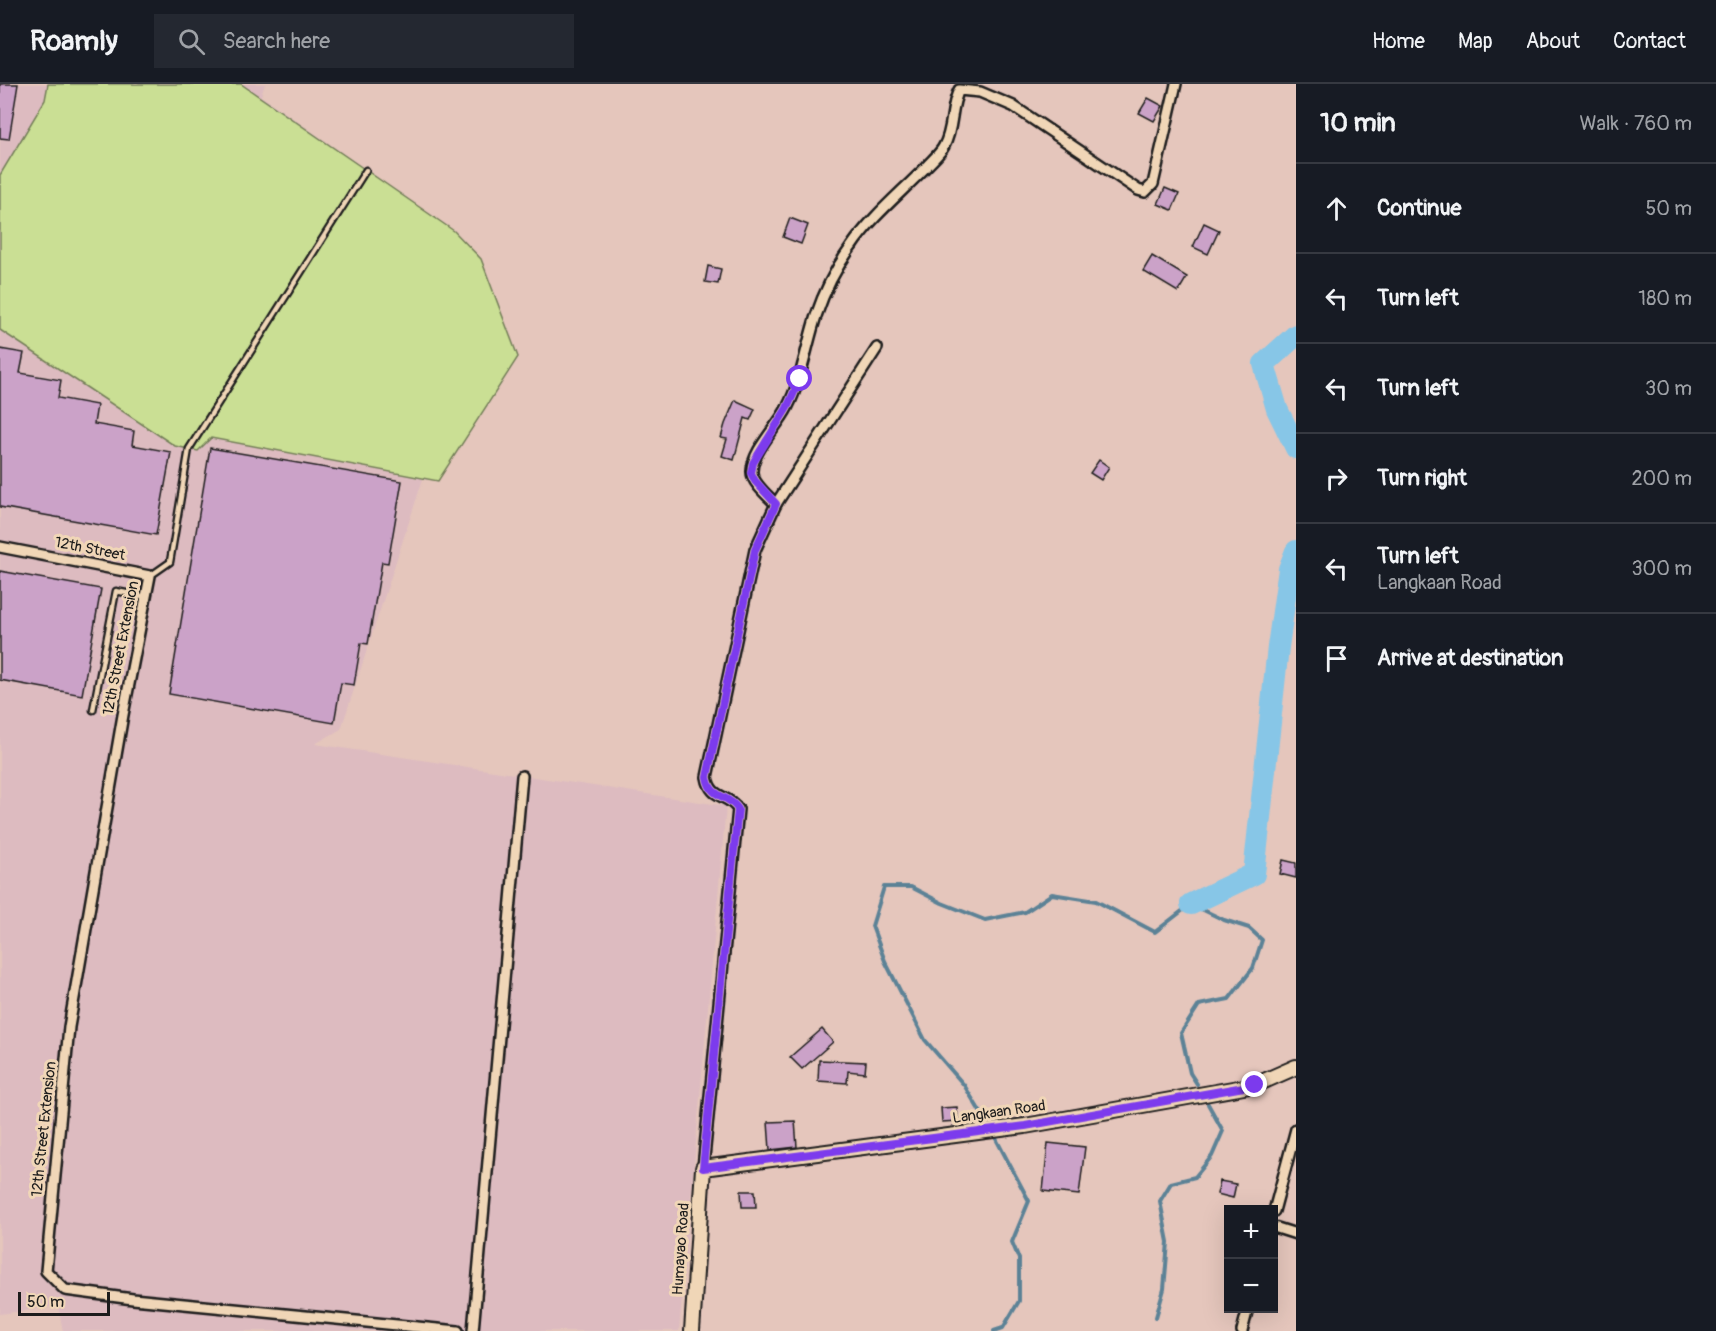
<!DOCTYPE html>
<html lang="en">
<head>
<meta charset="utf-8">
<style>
  body { margin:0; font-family:Pangolin,sans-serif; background:#242831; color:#f1f3f6 }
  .controls { position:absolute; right:18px; bottom:18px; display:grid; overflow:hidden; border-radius:0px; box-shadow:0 6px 24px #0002 }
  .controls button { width:54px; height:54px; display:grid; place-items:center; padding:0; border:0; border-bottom:2px solid #363941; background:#171b24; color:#f1f3f6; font:30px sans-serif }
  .scale { position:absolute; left:18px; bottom:15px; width:92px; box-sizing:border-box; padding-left:6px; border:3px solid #1c1c1c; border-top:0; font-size:16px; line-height:21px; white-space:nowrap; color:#1c1c1c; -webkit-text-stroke:4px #f0d6b7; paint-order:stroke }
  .stop { position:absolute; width:18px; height:18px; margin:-14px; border:4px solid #7c3aed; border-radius:50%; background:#fff }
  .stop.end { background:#7c3aed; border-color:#fff; box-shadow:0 2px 6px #0008 }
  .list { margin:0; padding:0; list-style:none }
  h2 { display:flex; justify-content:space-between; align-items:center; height:78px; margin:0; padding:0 24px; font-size:26px }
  h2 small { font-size:20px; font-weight:400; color:#9ea1a6 }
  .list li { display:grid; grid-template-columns:39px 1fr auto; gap:18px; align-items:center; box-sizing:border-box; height:90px; padding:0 24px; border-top:2px solid #363941 }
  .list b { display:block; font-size:22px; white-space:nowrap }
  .list p { margin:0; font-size:20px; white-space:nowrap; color:#9ea1a6 }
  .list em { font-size:20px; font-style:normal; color:#9ea1a6 }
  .icon { flex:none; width:33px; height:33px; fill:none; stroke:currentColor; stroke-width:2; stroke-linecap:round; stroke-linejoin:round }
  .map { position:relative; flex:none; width:1296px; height:1247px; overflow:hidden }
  header { display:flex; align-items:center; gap:36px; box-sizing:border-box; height:84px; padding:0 30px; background:#171b24; border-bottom:2px solid #363941 }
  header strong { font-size:28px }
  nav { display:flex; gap:33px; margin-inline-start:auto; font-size:21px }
  .search { width:420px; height:54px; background:#242831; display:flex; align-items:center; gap:15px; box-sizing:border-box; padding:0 21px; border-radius:0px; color:#9ea1a6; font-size:22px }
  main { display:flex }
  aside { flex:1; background:#171b24 }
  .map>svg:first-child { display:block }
  .built { fill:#ddbbc0 }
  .green { fill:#cadf94; stroke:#737e58; stroke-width:1.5 }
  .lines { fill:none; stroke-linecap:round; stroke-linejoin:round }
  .stream { stroke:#5c8296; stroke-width:4 }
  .river { stroke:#87c6e7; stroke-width:22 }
  .building { fill:#cba2c8; stroke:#1c1c1c; stroke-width:1.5 }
  .lane-casing { stroke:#1c1c1c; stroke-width:9 }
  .street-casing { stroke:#1c1c1c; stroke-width:14 }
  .secondary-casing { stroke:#1c1c1c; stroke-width:18 }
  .lane { stroke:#f0d6b7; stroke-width:4.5 }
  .street { stroke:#f0d6b7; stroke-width:9 }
  .secondary { stroke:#f0d6b7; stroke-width:14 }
  .route { stroke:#7c3aed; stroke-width:8 }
  .labels { text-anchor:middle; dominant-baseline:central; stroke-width:6; stroke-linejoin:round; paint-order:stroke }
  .street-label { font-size:15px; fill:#1c1c1c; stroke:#f0d6b7 }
</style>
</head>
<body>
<header>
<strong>Roamly</strong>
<div class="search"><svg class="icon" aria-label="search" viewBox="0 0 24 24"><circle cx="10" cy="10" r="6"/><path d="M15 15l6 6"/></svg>Search here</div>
<nav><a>Home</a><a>Map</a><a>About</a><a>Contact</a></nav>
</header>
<main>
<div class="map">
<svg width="1296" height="1247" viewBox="0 0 1296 1247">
  <rect width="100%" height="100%" fill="#e5c6bc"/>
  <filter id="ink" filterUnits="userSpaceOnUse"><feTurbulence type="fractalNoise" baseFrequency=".0167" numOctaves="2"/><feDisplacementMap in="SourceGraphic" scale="12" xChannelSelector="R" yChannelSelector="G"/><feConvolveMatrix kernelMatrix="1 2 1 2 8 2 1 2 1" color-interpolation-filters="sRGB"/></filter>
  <g filter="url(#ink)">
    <path class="built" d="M 0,0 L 265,0 L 261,12 L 453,147 L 481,175 L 518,273 L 438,397 L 423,395 L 341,645 L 315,660 L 726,722 L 679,1247 L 63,1247 L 58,1222 L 0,1230 Z"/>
    <path class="green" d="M 48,0 L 241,0 L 454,147 L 481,175 L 518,273 L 438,397 L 211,354 L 198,367 L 175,362 L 0,246 L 0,91 L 45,16 Z"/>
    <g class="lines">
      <g class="stream">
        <path d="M 990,1044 L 964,1001 L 925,956 L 885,877 L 872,842 L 884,803 L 911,803 L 942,819 L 985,836 L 1025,828 L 1052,810 L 1096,817 L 1155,848 L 1191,820 L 1224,836 L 1249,844 L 1262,856 L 1253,884 L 1229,915 L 1199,921 L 1181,949 L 1190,989 L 1197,1000"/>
        <path d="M 994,1051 L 1029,1117 L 1012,1158 L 1019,1175 L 1019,1217 L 1003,1244 L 994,1247"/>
        <path d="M 1156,1233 L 1164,1205 L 1168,1158 L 1160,1117 L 1171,1099 L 1195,1093 L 1212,1072 L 1223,1047 L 1208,1020"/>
      </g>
      <g class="river">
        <path d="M 1296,251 L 1264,280 L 1277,325 L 1296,364"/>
        <path d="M 1191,820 L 1254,790 L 1278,563 L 1289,485 L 1296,467"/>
      </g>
    </g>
    <g class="building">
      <path d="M 0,0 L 18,0 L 9,55 L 0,54 Z"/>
      <path d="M 1148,14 L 1163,22 L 1154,37 L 1139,29 Z"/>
      <path d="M 1165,104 L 1179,110 L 1172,126 L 1158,120 Z"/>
      <path d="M 790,134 L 808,141 L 801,160 L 783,153 Z"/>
      <path d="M 1204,139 L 1219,146 L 1208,170 L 1193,163 Z"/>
      <path d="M 1152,172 L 1187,193 L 1178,208 L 1143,187 Z"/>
      <path d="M 708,182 L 721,185 L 718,200 L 705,198 Z"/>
      <path d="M 0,265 L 24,269 L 20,289 L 61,296 L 58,314 L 97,321 L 94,340 L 134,347 L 132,361 L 171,368 L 156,451 L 0,423 Z"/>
      <path d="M 735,316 L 755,325 L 750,336 L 745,334 L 734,376 L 722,372 L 727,355 L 721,354 L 725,340 Z"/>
      <path d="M 210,364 L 402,397 L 388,479 L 382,478 L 368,560 L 361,559 L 354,601 L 341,599 L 334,639 L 169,610 Z"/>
      <path d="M 1099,376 L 1109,383 L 1101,396 L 1090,389 Z"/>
      <path d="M 0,487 L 101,505 L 82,611 L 0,596 Z"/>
      <path d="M 1283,776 L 1296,779 L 1296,794 L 1280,790 Z"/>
      <path d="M 822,945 L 833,958 L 802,985 L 790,973 Z"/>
      <path d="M 819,976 L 866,978 L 865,989 L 848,987 L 847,999 L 818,997 Z"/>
      <path d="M 957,1023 L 958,1037 L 942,1038 L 941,1024 Z"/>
      <path d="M 795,1037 L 797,1063 L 770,1066 L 768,1038 Z"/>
      <path d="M 1048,1059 L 1085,1063 L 1079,1111 L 1043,1107 Z"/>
      <path d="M 1220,1097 L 1236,1100 L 1233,1114 L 1217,1110 Z"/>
      <path d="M 741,1107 L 755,1107 L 756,1123 L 742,1123 Z"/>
    </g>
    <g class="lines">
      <g class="lane-casing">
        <g id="lane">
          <path d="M 150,492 L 170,478 L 189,365 L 366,86"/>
          <path d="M 93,626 L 116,507 L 146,513"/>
        </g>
      </g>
      <g class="street-casing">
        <g id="street">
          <path d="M 776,420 C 768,412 751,398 752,387 C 752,367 778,342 787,324 C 802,295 806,263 816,232 C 824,208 836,184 851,163 C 871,133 901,109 926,83 C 932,76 940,70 944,62 C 954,44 950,23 959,6 L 980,8 L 1013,22 L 1138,106 L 1145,108 L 1153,100 L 1176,0"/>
          <path d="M 0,463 L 150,492 L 123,631 L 69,943 L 46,1187 L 65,1206 L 133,1215 L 458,1247"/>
          <path d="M 703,1084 L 738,725 C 727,709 711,716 707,693 L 755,466 L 776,420 L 877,264"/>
          <path d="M 1274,1127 L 1296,1045"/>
          <path d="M 1274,1143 L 1296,1150"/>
          <path d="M 473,1247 L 522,692"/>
          <path d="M 1242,1247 L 1248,1224"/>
        </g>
      </g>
      <g class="secondary-casing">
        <path id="secondary" d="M 692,1247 L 703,1084 L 1025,1042 L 1255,1001 L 1296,983"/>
      </g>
      <use href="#lane" class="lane"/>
      <use href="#street" class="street"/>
      <use href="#secondary" class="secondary"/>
    </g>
  </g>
  <g class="lines" filter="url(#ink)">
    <path class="route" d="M 800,295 L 787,324 L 753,379 L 751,389 L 755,397 L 776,420 L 755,466 L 707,693 C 711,716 727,709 738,725 L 703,1084 L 1025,1042 L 1255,1001"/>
  </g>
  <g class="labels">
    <g class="street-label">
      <text transform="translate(90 465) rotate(11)">12th Street</text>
      <text transform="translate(121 564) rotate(-79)">12th Street Extension</text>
      <text transform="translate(999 1028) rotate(-8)">Langkaan Road</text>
      <text transform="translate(44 1045) rotate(-84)">12th Street Extension</text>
      <text transform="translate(681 1165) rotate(-86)">Humayao Road</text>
    </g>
  </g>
</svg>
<div class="controls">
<button>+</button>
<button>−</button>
</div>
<div class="scale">50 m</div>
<div class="stop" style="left:800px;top:295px"></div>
<div class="stop end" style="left:1255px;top:1001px"></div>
</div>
<aside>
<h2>10 min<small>Walk · 760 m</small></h2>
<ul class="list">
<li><svg class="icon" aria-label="ahead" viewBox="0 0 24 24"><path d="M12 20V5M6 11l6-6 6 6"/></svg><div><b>Continue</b></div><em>50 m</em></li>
<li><svg class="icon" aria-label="left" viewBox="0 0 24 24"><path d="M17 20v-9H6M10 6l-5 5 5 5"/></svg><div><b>Turn left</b></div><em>180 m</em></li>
<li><svg class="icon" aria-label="left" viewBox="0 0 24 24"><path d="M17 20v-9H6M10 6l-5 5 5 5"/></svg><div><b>Turn left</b></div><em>30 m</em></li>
<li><svg class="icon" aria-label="right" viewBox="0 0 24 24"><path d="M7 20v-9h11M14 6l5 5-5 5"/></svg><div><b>Turn right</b></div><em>200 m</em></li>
<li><svg class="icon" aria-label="left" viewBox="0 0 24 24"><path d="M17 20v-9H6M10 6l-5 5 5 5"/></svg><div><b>Turn left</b><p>Langkaan Road</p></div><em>300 m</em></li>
<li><svg class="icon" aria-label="arrive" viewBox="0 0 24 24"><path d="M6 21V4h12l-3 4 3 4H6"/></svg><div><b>Arrive at destination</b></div></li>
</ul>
</aside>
</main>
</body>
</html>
